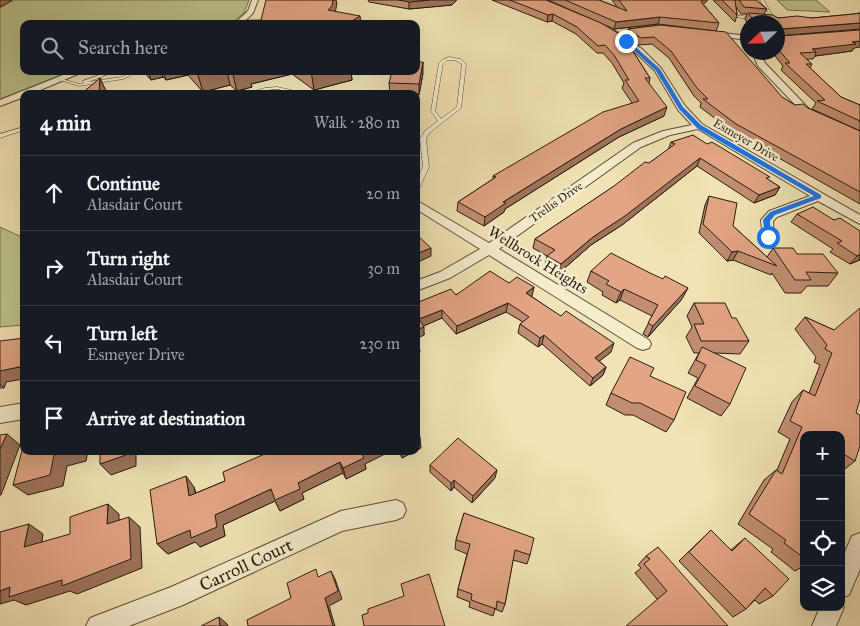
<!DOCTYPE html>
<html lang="en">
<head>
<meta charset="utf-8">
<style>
  body { margin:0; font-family:"IM FELL Great Primer",serif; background:#242831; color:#f1f3f6 }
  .controls { position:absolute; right:15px; bottom:15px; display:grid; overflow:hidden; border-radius:10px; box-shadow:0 5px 20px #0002 }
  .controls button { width:45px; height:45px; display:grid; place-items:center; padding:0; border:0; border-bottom:1px solid #363941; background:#171b24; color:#f1f3f6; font:25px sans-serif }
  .compass { position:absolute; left:740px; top:15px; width:45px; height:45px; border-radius:50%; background:#171b24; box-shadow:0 5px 20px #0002; rotate:247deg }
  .stop { position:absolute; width:15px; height:15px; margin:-11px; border:4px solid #1a73e8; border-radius:50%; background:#fff }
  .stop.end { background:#1a73e8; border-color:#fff; box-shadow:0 1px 5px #0008 }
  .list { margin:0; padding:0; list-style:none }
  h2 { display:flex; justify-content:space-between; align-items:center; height:65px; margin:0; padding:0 20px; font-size:21px }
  h2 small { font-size:16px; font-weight:400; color:#9ea1a6 }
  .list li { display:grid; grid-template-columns:32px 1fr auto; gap:15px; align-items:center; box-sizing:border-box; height:75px; padding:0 20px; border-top:1px solid #363941 }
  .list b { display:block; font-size:19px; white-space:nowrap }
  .list p { margin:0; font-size:16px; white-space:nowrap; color:#9ea1a6 }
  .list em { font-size:16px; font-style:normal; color:#9ea1a6 }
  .icon { flex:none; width:28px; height:28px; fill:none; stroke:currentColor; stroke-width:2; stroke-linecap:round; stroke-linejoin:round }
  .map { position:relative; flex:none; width:860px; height:626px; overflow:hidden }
  .search { position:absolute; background:#171b24; box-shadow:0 5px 20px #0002; left:20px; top:20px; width:400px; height:55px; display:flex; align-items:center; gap:12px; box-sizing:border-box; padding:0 18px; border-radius:10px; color:#9ea1a6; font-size:19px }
  .panel { position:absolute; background:#171b24; box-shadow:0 5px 20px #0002; left:20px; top:90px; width:400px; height:365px; border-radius:10px }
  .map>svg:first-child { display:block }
  .green { fill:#bcc38c; stroke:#72704e }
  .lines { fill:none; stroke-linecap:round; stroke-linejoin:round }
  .lane-casing { stroke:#5a4e3a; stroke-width:1 }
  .street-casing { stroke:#5a4e3a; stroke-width:2 }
  .lane { fill:#f6edcf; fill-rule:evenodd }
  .street { fill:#f6edcf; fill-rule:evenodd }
  .wall { fill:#c28e72; stroke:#271d11 }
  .shaded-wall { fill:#9e745d; stroke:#271d11 }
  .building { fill:#e2a585; stroke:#271d11 }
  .route { fill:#1a73e8 }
  .labels { text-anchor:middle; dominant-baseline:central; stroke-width:5; stroke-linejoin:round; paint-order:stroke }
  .far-street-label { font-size:12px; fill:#271d11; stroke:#f6edcf }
  .street-label { font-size:15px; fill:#271d11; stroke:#f6edcf }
  .near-street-label { font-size:18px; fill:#271d11; stroke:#f6edcf }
</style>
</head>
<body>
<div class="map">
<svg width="860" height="626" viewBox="0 0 860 626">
  <rect width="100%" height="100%" fill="#f1e3b5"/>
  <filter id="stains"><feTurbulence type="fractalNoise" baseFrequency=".004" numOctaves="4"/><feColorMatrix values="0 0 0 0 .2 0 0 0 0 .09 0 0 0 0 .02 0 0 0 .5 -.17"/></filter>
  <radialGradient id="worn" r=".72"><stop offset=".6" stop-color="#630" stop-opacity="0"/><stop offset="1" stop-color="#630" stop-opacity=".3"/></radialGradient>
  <g class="green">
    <path d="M 14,0 L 249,0 L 244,13 L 230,24 L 24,24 L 24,71 L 72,71 L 0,99 L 0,8 Z"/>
    <path d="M 777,0 L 816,0 L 830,12 L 787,10 Z"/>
    <path d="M 0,227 L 24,238 L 24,325 L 0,327 Z"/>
  </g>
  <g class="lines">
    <g class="lane-casing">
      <g id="lane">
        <path d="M 760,0 L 764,0 L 774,19 L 767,20 L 767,18 L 771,17 Z"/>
        <path d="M 735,15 L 756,18 L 758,19 L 756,20 L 736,17 Z"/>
        <path d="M 449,57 L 460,59 L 466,64 L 461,108 L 429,133 L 426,139 L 429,167 L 419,189 L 416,191 L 416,182 L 423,167 L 420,139 L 425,131 L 438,121 L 431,111 L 439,63 L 442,60 ZM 447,60 L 455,60 L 462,64 L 457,107 L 441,119 L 435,111 L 443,63 Z"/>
        <path d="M 110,71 L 116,71 L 88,82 L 122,77 L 126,75 L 125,71 L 129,71 L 130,76 L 123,79 L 79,86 L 57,79 L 59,78 L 79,84 L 84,83 L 83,81 Z"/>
        <path d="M 277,87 L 291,90 L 297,94 C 290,94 285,90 277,89 C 266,89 256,94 245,94 L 265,88 Z"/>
        <path d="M 24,127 L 24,130 L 0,138 L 0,134 Z"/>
      </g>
    </g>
    <g class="street-casing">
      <g id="street">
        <path d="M 252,0 L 258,0 L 253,13 L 242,24 L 234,24 L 248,11 Z"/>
        <path d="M 608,30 L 614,30 L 642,49 L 661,68 L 685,106 L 702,124 L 860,215 L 860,224 L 818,201 L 777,217 L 773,221 L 774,237 L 768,241 L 763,240 L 761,220 L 769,211 L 810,196 L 698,129 L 670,135 L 641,147 L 499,249 L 649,340 L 651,344 L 649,348 L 643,350 L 637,348 L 489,255 L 450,278 L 416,291 L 416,281 L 440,272 L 480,249 L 416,209 L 416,200 L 489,243 L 633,143 L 663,131 L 692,125 L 678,110 L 655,71 L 636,53 L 608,34 Z"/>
        <path d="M 706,31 L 748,36 L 748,40 L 709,35 L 706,35 Z"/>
        <path d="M 752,52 L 760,52 L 765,63 L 810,110 L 818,114 L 818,118 L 812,118 L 804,114 L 758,66 Z"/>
        <path d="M 73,71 L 85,71 L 31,94 L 24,94 L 24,97 L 0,106 L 0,100 Z"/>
        <path d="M 24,403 L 24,419 L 0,423 L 0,407 Z"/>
        <path d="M 396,500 L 403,503 L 406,510 L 403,517 L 396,520 L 342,531 L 183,605 L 129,626 L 86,626 L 90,618 L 171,587 L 341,511 Z"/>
        <path d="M 860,533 L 860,569 L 849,595 L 841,598 L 841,561 L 852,536 Z"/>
        <path d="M 841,602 L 844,607 L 836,626 L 812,626 L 820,607 L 841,607 Z"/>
      </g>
    </g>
    <use href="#lane" class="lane"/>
    <use href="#street" class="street"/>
  </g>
  <g class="wall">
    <path d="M 368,0 L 457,0 L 452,5 L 409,9 L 369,2 Z"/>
    <path d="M 492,0 L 546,0 L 627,42 L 650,78 L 649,83 L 664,116 L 619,137 L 505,209 L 504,212 L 484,226 L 457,211 L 458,202 L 493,179 L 493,176 L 632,103 L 622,88 L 624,83 L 612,63 L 603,53 L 597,53 L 576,34 L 552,21 L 547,22 Z"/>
    <path d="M 548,0 L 599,0 L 617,7 L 612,0 L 708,0 L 703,4 L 719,23 L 716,31 L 658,24 L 614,29 Z"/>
    <path d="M 713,0 L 756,0 L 767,9 L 764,14 L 778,18 L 812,18 L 854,14 L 860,13 L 860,29 L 780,36 L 854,48 L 852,51 L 815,56 L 813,59 L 807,59 L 812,64 L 810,68 L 841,97 L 860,105 L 860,131 L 812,109 L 816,103 L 781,70 L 783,66 L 772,52 L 778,52 L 778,22 L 748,23 L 745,20 L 747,14 L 741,14 L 736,7 L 737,15 L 735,22 Z"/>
    <path d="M 660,25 L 795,105 L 808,108 L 860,131 L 860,204 L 733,132 L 700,107 L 701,103 L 694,96 L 669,58 L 652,44 L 639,45 L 626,35 L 628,29 Z"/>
    <path d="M 143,71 L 351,71 L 352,80 L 314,90 L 292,74 L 251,84 L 252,87 L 237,91 L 230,85 L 203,92 L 188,75 L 166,80 L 163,77 L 151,80 Z"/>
    <path d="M 423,73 L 419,95 L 416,95 L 416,94 L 390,94 L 389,83 Z"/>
    <path d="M 671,142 L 769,180 L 780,187 L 775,195 L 754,203 L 697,166 L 622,225 L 591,245 L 559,273 L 545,265 L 547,256 L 533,248 L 535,239 L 649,163 L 668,150 Z"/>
    <path d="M 709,196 L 733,226 L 767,257 L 773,248 L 797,254 L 838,273 L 828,286 L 807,286 L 801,293 L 785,293 L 772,273 L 771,275 L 733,260 L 727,261 L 699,233 L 705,205 Z"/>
    <path d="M 797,214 L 834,220 L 860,231 L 860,260 L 850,264 L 830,252 L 833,249 L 791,222 Z"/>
    <path d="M 591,271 L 682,299 L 648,337 L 643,334 L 652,316 L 620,300 L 616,303 L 602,295 L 603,292 L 587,282 Z"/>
    <path d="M 509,283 L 534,287 L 531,296 L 611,352 L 599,361 L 606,367 L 603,375 L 590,386 L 542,344 L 538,347 L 518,333 L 520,324 L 523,322 L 506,312 L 456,334 L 442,318 L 423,326 L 424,335 L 416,303 Z"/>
    <path d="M 694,303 L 732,318 L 749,341 L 740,354 L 715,353 L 730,404 L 721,416 L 687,398 L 698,378 L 688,373 L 699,353 L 694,353 L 686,337 L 692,327 L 687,316 Z"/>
    <path d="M 805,317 L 834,330 L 856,413 L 855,461 L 841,472 L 841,435 L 804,435 L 804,566 L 795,571 L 771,552 L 773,549 L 738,524 L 764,480 L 776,470 L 777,470 L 790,439 L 778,432 L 792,402 L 803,390 L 809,393 L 820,365 L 814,362 L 816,357 L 795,329 Z"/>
    <path d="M 0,341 L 6,382 L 4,388 L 0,388 Z"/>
    <path d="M 650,376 L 674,420 L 666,432 L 633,415 L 625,415 L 606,405 L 611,393 Z"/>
    <path d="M 399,451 L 415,451 L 402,458 Z"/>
    <path d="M 267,453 L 365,464 L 366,469 L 346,479 L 343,473 L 302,493 L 304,499 L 280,511 L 275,501 L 223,525 L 225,536 L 200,547 L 195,542 L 168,554 L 157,544 L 194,487 L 196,493 L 225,481 Z"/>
    <path d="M 430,465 L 495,478 L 472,503 L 454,487 L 451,491 L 430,472 Z"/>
    <path d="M 464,513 L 530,555 L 527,564 L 513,560 L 505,604 L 502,612 L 495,609 L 493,616 L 469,607 L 470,602 L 457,597 L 458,589 L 467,554 L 455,549 L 456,540 Z"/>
    <path d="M 711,530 L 731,550 L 745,538 L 773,596 L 759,604 L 755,600 L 746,609 L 733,617 L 679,561 Z"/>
    <path d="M 646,556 L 728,626 L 657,599 L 635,573 L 641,568 L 638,565 Z"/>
  </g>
  <g class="shaded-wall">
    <path d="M 0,0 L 12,0 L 0,7 Z"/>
    <path d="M 333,0 L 336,0 L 337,3 L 333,24 L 328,10 Z"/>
    <path d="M 429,0 L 457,0 L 452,5 L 409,9 L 409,2 Z"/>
    <path d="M 703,0 L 708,0 L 699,9 L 701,2 Z"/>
    <path d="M 553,14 L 552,21 L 547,22 L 548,15 Z"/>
    <path d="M 360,16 L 361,24 L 347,24 Z"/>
    <path d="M 660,17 L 658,24 L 614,29 L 616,22 Z"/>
    <path d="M 860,23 L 860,29 L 778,36 L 781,29 Z"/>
    <path d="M 860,41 L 860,47 L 854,48 L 852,51 L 815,56 L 816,52 L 812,49 Z"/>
    <path d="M 423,62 L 423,73 L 419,95 L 419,84 Z"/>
    <path d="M 148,71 L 161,71 L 163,77 L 151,80 Z"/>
    <path d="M 163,71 L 186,71 L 188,75 L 166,80 Z"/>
    <path d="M 198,71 L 227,71 L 230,85 L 203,92 L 197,72 Z"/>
    <path d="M 232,71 L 292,71 L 292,74 L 251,84 L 252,87 L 237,91 Z"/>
    <path d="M 311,71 L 351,71 L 352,80 L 314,90 Z"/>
    <path d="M 100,78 L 107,93 L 107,94 L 99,94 Z"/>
    <path d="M 667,107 L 664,116 L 619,137 L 505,209 L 504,212 L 484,226 L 485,217 L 503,202 L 621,129 Z"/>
    <path d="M 700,158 L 697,166 L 622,225 L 591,245 L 559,273 L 561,264 L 593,237 Z"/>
    <path d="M 780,187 L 775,195 L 754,203 L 759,195 Z"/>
    <path d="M 431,248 L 431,256 L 416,263 L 416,254 Z"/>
    <path d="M 738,251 L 733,260 L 727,261 L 732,252 Z"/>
    <path d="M 860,254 L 859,260 L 850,264 L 857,256 Z"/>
    <path d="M 534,287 L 532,296 L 524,302 L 526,293 Z"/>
    <path d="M 688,288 L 682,299 L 648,337 L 653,326 Z"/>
    <path d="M 624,289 L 620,300 L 616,303 L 621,292 Z"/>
    <path d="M 508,303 L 506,312 L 456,334 L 457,326 Z"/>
    <path d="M 442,310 L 442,318 L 419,328 L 419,319 Z"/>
    <path d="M 424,327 L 424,335 L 416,339 L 416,330 Z"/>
    <path d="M 544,335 L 542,344 L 538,347 L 540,338 Z"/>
    <path d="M 614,343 L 611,352 L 592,367 L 595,358 Z"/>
    <path d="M 419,344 L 420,352 L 416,354 L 416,345 Z"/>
    <path d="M 24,366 L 24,379 L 6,382 L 4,388 L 0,384 L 0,371 Z"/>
    <path d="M 606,367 L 603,375 L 590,386 L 593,378 Z"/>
    <path d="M 7,434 L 20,445 L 1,495 L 0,495 L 0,449 Z"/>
    <path d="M 420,437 L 421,448 L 416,451 L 416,439 Z"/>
    <path d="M 69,451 L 88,451 L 86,461 L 67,466 L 63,486 L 28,495 L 13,485 L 54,455 Z"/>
    <path d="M 126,451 L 136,451 L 136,466 L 111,475 L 100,464 Z"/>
    <path d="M 364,451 L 391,451 L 365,464 L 366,469 L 346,479 L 343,468 L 361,453 Z"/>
    <path d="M 401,451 L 415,451 L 402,458 Z"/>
    <path d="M 340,462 L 343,473 L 302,493 L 304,499 L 280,511 L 275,501 L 223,525 L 225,536 L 200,547 L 195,542 L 168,554 L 157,544 L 215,515 L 271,489 L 298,483 Z"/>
    <path d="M 497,470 L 495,478 L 472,503 L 473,496 Z"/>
    <path d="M 186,476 L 194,487 L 198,506 L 189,496 Z"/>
    <path d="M 454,480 L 454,487 L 451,491 L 451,483 Z"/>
    <path d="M 108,504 L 119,514 L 119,534 L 107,524 Z"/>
    <path d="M 129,517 L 140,527 L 142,568 L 77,594 L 70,591 L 26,605 L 14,600 L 0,604 L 0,591 L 10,587 Z"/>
    <path d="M 29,524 L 43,534 L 40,556 L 24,547 Z"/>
    <path d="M 331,571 L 335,579 L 342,599 L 329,606 L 335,626 L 333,626 L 325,598 Z"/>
    <path d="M 219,617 L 227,624 L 228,626 L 220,626 Z"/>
  </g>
  <g class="building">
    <path d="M 266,0 L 333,0 L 332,6 L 328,10 L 360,16 L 347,24 L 221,24 L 217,21 L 261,20 Z"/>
    <path d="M 399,0 L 429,0 L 409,2 Z"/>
    <path d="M 510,0 L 546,0 L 601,23 L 628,39 L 625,39 L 650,78 L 645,78 L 667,107 L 621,129 L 503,202 L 506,203 L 485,217 L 458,202 L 496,177 L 493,176 L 603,112 L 639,101 L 625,80 L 629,80 L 614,55 L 605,45 L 598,46 L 577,27 L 553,14 L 548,15 Z"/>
    <path d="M 565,0 L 599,0 L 627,11 L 619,0 L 703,0 L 701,2 L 719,23 L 660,17 L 616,22 Z"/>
    <path d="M 722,0 L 735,0 L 737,15 Z"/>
    <path d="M 739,0 L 756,0 L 767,9 L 744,7 Z"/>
    <path d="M 748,13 L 773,15 L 778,18 L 797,16 L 812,18 L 854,14 L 860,13 L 860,23 L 781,29 L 780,36 L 860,30 L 860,41 L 852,42 L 856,44 L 812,49 L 816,52 L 800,53 L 812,64 L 806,64 L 841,97 L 860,105 L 860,121 L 817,101 L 825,100 L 785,63 L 790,63 L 778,49 L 778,22 L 755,22 Z"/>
    <path d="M 660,25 L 726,32 L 782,97 L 795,105 L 803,104 L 808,108 L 860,131 L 860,192 L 736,124 L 703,99 L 708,99 L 697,88 L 671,51 L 654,37 L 641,38 L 628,29 Z"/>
    <path d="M 416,62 L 423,62 L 419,84 L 389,83 L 392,71 L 416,71 Z"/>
    <path d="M 100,78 L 99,94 L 81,94 Z"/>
    <path d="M 114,92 L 176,94 L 102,94 Z"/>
    <path d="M 693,135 L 707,144 L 712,142 L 770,177 L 766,178 L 780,187 L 759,195 L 700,158 L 625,216 L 593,237 L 561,264 L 547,256 L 555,250 L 535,239 L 614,186 L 645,162 L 649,163 L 675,144 L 671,142 Z"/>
    <path d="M 709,196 L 737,203 L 733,226 L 777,266 L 738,251 L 732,252 L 703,224 Z"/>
    <path d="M 813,207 L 834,220 L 840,218 L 860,231 L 860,254 L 857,256 L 837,243 L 842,241 L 797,214 Z"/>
    <path d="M 416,234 L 431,248 L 416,254 Z"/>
    <path d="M 773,248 L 793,248 L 797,254 L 823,254 L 838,273 L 806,272 L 811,280 L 795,280 Z"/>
    <path d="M 611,253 L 650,273 L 663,279 L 665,276 L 688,288 L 653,326 L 648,323 L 658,305 L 624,289 L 621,292 L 606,284 L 609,281 L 591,271 Z"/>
    <path d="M 490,271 L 509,283 L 517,277 L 534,287 L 526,293 L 561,316 L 566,311 L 614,343 L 595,358 L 606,367 L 593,378 L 544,335 L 540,338 L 520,324 L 529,317 L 508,303 L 457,326 L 442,310 L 419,319 L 424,327 L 416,330 L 416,303 L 451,289 L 456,295 Z"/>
    <path d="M 694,303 L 725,303 L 732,318 L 736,318 L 749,341 L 701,341 L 694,324 L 704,324 Z"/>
    <path d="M 860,308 L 860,399 L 856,413 L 860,415 L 860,446 L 855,461 L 842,453 L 841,454 L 841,435 L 804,435 L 804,558 L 784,543 L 786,540 L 749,514 L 776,470 L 782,474 L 802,427 L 790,421 L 803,390 L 815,396 L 832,353 L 825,349 L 827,345 L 805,317 L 834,330 Z"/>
    <path d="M 24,338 L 24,366 L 0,371 L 0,341 Z"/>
    <path d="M 416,339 L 419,344 L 416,345 Z"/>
    <path d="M 702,347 L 746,368 L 730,404 L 695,386 L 706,365 L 696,360 Z"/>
    <path d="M 630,357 L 654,368 L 650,376 L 686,392 L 674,420 L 640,403 L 632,403 L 611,393 Z"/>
    <path d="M 416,429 L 420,437 L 416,439 Z"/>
    <path d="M 7,434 L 0,449 L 0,435 Z"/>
    <path d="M 458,438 L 497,470 L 473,496 L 454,480 L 451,483 L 430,465 Z"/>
    <path d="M 24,443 L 24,451 L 69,451 L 54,455 L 50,475 L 13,485 Z"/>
    <path d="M 100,451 L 126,451 L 126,455 L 100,464 Z"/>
    <path d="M 266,451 L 364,451 L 361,453 L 364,458 L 343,468 L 340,462 L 298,483 L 300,489 L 275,500 L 271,489 L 215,515 L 217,527 L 191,538 L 190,530 L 157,544 L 150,490 L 186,476 L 189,496 L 225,481 L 223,472 L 267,453 Z"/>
    <path d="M 108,504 L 107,524 L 129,517 L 131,559 L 62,586 L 62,580 L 9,597 L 10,587 L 0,591 L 0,532 L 29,524 L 24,547 L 70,534 L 70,517 Z"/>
    <path d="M 464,513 L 534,538 L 530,555 L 515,550 L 505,604 L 497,601 L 496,609 L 471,600 L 472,594 L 458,589 L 470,544 L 456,540 Z"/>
    <path d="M 711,530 L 732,551 L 745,538 L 789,579 L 773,596 L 765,588 L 746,609 L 689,552 Z"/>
    <path d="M 658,547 L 728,626 L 626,626 L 667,591 L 644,564 L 650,559 L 646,556 Z"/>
    <path d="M 316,569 L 318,577 L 331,571 L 338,591 L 325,598 L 333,626 L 248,626 L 247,620 L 291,598 L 287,583 Z"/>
    <path d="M 429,574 L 445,626 L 364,626 L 362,615 L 368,613 L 368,609 L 404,596 L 401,584 Z"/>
    <path d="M 219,617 L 220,626 L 201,626 Z"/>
  </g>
  <path class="route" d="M 628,40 L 660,69 L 683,107 L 701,125 L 821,195 L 821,198 L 775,215 L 770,221 L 771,237 L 765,238 L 763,220 L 770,212 L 814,196 L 697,128 L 679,109 L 656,71 L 624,41 Z"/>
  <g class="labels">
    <g class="far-street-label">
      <text transform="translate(746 140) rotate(30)">Esmeyer Drive</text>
      <text transform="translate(556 202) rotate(-35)">Trellis Drive</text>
    </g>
    <g class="street-label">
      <text transform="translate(538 260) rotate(32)">Wellbrock Heights</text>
    </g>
    <g class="near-street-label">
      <text transform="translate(246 565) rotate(-25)">Carroll Court</text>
    </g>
  </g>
  <rect width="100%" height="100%" filter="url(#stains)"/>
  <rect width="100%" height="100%" fill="url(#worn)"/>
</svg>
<div class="controls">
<button>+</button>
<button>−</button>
<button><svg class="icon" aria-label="locate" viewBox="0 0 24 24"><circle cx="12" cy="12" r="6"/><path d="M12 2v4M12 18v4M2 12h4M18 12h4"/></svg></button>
<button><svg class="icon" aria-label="layers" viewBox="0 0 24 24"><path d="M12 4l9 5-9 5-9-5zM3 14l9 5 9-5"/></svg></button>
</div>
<svg class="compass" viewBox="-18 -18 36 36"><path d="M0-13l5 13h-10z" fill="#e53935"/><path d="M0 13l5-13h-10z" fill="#9ea1a6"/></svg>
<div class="stop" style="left:768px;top:237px"></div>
<div class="stop end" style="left:626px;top:41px"></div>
<div class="search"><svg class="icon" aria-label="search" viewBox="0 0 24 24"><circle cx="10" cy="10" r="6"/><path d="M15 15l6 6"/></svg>Search here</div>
<section class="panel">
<h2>4 min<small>Walk · 280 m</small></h2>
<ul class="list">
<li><svg class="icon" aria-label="ahead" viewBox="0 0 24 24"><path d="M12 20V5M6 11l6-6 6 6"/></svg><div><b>Continue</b><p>Alasdair Court</p></div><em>20 m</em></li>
<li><svg class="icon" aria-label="right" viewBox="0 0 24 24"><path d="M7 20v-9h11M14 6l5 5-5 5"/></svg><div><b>Turn right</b><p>Alasdair Court</p></div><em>30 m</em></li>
<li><svg class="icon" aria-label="left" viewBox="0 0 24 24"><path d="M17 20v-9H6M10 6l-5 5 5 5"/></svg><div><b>Turn left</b><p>Esmeyer Drive</p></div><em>230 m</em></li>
<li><svg class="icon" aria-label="arrive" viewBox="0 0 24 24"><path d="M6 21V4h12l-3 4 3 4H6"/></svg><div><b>Arrive at destination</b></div></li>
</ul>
</section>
</div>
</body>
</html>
